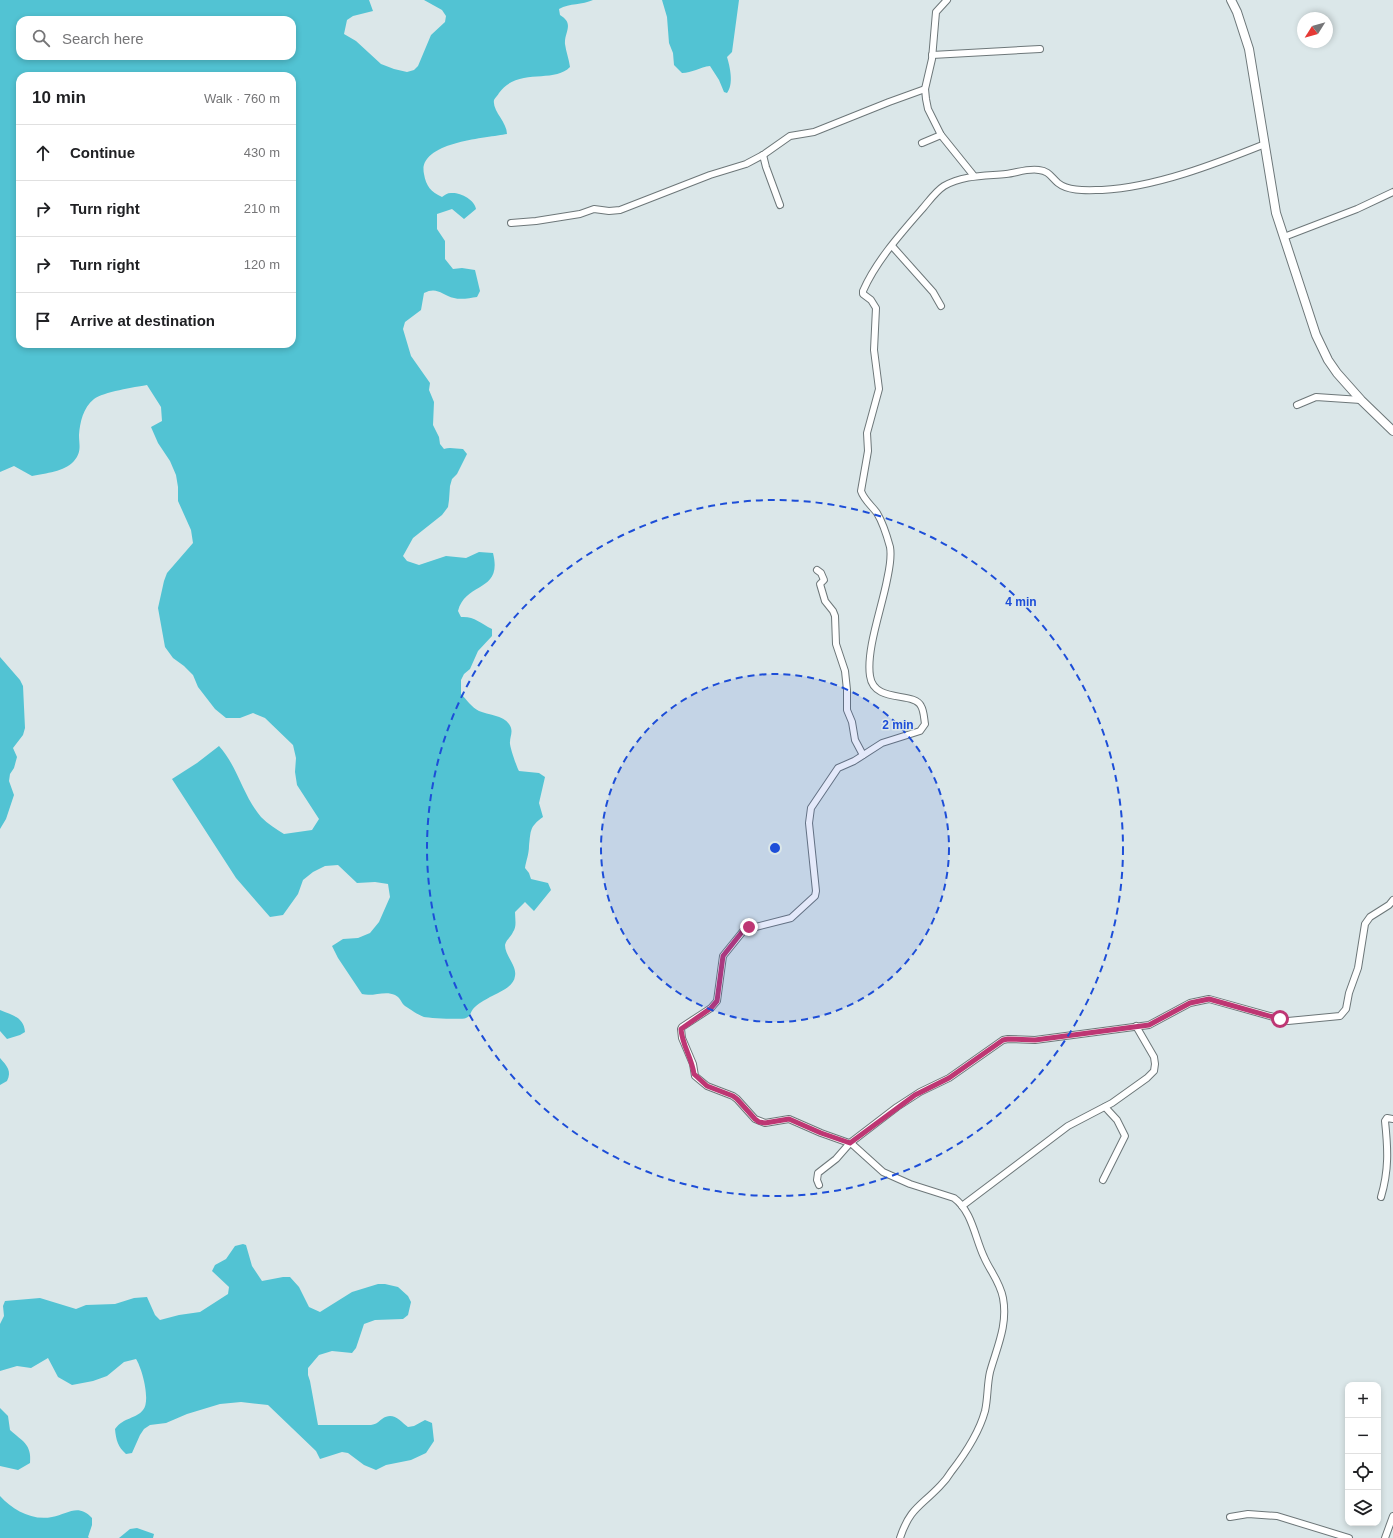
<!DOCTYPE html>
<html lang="en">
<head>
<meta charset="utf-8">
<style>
  body { margin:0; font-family:Arial,sans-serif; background:#f6f6f6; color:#202124 }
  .controls { position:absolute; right:12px; bottom:12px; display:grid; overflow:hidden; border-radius:8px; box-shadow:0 2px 6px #0003 }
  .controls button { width:36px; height:36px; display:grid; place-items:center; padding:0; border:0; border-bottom:1px solid #e0e0e0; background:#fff; color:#202124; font:20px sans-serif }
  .compass { position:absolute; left:1297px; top:12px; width:36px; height:36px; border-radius:50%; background:#fff; box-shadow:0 2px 6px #0003; rotate:233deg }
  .stop { position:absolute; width:12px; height:12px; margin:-9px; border:3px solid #be3673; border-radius:50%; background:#fff }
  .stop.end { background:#be3673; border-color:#fff; box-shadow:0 1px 4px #0008 }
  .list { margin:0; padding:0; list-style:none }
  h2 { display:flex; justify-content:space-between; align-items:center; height:52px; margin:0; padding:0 16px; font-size:17px }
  h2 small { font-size:13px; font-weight:400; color:#757577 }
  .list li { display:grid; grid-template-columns:26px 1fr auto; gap:12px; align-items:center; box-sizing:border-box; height:56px; padding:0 16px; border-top:1px solid #e0e0e0 }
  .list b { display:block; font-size:15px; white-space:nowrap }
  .list em { font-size:13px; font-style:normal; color:#757577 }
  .icon { flex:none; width:22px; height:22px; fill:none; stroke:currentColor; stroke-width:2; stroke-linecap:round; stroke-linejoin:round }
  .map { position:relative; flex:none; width:1393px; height:1538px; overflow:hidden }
  .search { position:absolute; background:#fff; box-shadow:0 2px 6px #0003; left:16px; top:16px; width:280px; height:44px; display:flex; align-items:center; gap:10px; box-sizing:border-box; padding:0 14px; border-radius:12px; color:#757577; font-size:15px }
  .panel { position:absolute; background:#fff; box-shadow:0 2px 6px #0003; left:16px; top:72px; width:280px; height:276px; border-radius:12px }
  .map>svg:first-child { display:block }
  .forest { fill:#52c3d3; fill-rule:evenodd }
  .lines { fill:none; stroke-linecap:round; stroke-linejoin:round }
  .minor-casing { stroke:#6d7779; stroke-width:8 }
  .tertiary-casing { stroke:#6d7779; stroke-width:10 }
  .minor { stroke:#fff; stroke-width:6 }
  .tertiary { stroke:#fff; stroke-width:8 }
  .route { stroke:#be3673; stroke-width:5 }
  .ring { fill:none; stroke:#1d4ed8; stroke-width:2; stroke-dasharray:7 5 }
  .centre { fill:#1d4ed8; stroke:#dbe7e9; stroke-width:2 }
  .ring-label { font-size:12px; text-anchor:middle; font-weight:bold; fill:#1d4ed8; stroke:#dbe7e9; stroke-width:3; stroke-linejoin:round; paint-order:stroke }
</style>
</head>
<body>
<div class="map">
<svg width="1393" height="1538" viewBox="0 0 1393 1538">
  <rect width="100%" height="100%" fill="#dbe7e9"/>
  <g class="forest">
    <path d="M 0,0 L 369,0 L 373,11 L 353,16 L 347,20 L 344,34 L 356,41 L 381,64 L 394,69 L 407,72 L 414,70 L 418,66 L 431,35 L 445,22 L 446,16 L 442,10 L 424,0 L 593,0 C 582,5 570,3 559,9 L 560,15 C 575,24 564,32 565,44 C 566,52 569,59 570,67 C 554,84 517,67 499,93 C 498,95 495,98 494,100 C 492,111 507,122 507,134 C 486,138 417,142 424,174 C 426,186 431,192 442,197 C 445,195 447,193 451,193 C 460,192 475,200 476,209 L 464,219 L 452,209 L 437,214 L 437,229 L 445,241 L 445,259 L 453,269 L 462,268 L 475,270 L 480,291 L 477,297 C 470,298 461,300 454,298 C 442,295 437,286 424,293 L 421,310 L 405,322 L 403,329 L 411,356 L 430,383 L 429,390 L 434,402 L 433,425 L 439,437 L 440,444 L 444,449 C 450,447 456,449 463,449 L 467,454 L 457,474 L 452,479 L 450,486 L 449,500 L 448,507 L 442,515 L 413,538 L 403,556 L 407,561 L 419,565 L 446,556 L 466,558 L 479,552 L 493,553 C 503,593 466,581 458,611 L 461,617 C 474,616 480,623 492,629 L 492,636 L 478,651 L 470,669 L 464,674 L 461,680 L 461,694 C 466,699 472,708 479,711 C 488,715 503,715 509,724 C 514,731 510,736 510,742 C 509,745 517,768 519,771 L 539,773 L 545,777 L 539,803 L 543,817 C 529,827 531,831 529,846 C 529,854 526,861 525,868 L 529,873 L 531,879 L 548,883 L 551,890 L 534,911 L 525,902 L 515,912 C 515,919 517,926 513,932 C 511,937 506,940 505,945 C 505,956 517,965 515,976 C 514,987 498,993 490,997 C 485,1000 477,1004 473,1009 C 470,1013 471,1016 466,1018 C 462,1020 429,1018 424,1017 C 418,1015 410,1009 405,1006 C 401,1003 401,998 395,995 C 385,990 373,997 362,994 L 338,958 L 332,946 L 343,939 L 358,938 L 370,933 L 379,922 L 390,897 L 388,884 L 375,882 L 357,883 L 338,865 L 325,866 L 313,872 L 303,880 L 298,894 L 283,915 L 270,917 L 236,878 L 172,779 L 197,763 L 219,746 C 238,767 243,796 261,817 C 268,824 276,829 284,834 L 312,830 L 319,819 L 297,785 L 295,772 L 296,758 L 293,745 L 265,718 L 253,713 L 240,718 L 226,718 L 215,709 L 198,687 L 193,675 L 184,666 L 173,658 L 165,647 L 158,608 L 164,581 L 167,573 L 193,543 L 191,530 L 178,501 L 178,487 L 176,475 L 170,461 L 158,443 L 151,427 L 162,421 L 161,407 L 147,385 C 135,387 103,392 94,399 C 83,408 80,422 79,435 C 79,445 82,452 74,461 C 64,472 46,473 32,476 L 14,466 L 0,472 ZM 20,20 L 292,20 L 292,56 L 20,56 ZM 20,76 L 292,76 L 292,344 L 20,344 Z"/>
    <path d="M 662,0 L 739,0 L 732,52 L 727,57 C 730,67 734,84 727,93 L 724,92 L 719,80 L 710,66 C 700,67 692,73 682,73 L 674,65 L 673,53 L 669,43 L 667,17 Z"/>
    <path d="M 0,657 L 20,680 L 23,686 L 25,728 L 23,735 L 13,748 L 17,757 L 14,768 L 10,774 L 9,781 L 14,795 L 6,819 L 0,829 Z"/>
    <path d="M 0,1010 C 12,1015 24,1017 25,1032 L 20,1035 L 7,1039 L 0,1031 Z"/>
    <path d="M 0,1058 C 7,1066 12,1071 7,1081 L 0,1085 Z"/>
    <path d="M 243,1244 L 246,1245 L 252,1266 L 262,1281 L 283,1277 L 290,1277 L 299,1287 L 309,1307 L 320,1312 L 352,1292 L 378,1284 L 385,1284 L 398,1287 L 408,1296 L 411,1302 L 408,1315 L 403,1319 L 375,1320 L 364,1324 L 356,1348 L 352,1353 L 332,1351 L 319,1355 L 308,1368 L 308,1375 L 310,1381 L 318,1425 L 371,1425 C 377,1424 378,1422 382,1419 C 393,1411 400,1421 408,1427 L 414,1426 L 425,1420 L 432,1423 L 434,1441 L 426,1453 L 411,1460 L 386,1465 L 376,1470 L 364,1465 L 348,1453 L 342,1452 L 320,1459 L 316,1451 L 268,1405 L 241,1402 L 220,1404 L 187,1414 L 166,1423 L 150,1425 L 144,1429 L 140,1435 L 132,1453 L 126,1454 C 118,1447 116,1440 115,1429 C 124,1417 136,1419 143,1410 C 151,1401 142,1368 136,1359 L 124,1362 L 107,1376 L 93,1381 L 72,1385 L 58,1377 L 48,1358 L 31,1368 L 17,1366 L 0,1371 L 0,1324 L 4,1316 L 3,1306 L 5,1301 L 40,1298 L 76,1309 L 86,1305 L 115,1304 L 134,1298 L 147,1297 L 155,1315 L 160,1320 L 179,1315 L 200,1312 L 228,1294 L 229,1287 L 212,1271 L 215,1265 L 226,1259 L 235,1246 Z"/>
    <path d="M 0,1408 L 8,1416 L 10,1430 C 22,1441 32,1444 30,1463 L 18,1470 L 0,1466 Z"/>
    <path d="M 0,1496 C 13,1510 32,1521 52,1517 C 68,1514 78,1503 92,1518 L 92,1525 L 88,1537 L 89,1538 L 0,1538 Z"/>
    <path d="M 137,1528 L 154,1534 L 153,1538 L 119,1538 L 130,1529 Z"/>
  </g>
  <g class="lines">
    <g class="minor-casing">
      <g id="minor">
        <path d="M 947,0 L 936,12 L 932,59 L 925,89 L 926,99 L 928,109 L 941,135 L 974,176"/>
        <path d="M 932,55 L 1040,49"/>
        <path d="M 922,143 L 941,135"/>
        <path d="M 763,155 L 766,167 L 780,205"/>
        <path d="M 511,223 L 536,221 L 580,214 L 594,209 L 609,211 L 620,210 L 710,175 L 746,164 L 763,155 L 790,136 L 814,132 L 889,102 L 925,89"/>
        <path d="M 1284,237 L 1357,209 L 1393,192"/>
        <path d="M 892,246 L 933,292 L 941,306"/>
        <path d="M 1297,405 L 1316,397 L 1361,400"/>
        <path d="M 817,570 L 821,573 L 824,580 L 820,584 L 825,601 L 833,611 L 835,616 L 836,644 L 845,671 L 847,690 L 847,710 L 852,722 L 855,740 L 863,755"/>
        <path d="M 1103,1180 L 1125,1136 L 1117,1120 L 1105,1107"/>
        <path d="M 819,1185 L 817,1180 L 818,1173 L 836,1159 L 850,1143 L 897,1107 L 920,1092 L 949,1078 L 1003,1040 L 1008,1039 L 1035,1040 L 1149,1025 L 1190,1003 L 1209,999 L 1288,1021 L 1340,1016 L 1346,1009 L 1349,993 L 1358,968 L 1365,924 L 1370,917 L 1389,905 L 1393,900"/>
        <path d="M 1381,1197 C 1389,1170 1388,1149 1385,1121 L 1387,1118 L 1393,1119"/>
        <path d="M 962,1206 L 1068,1126 L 1112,1103 L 1147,1078 L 1154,1071 L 1155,1064 L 1154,1057 L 1136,1026"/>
        <path d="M 1230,1517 L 1248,1514 L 1277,1516 L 1349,1538"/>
        <path d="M 900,1538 C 910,1508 920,1507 940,1486 C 944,1482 948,1477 951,1472 C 965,1454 979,1433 985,1411 C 988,1398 987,1385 990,1372 C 997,1347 1008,1325 1003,1298 C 1000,1282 990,1271 984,1257 C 975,1238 972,1211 954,1198 L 910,1184 L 883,1172 L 852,1144 L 821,1133 L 789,1119 L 765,1123 L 755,1119 L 737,1099 L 733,1096 L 707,1086 L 695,1076 L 693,1064 L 682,1038 L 681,1029 L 682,1027 L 711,1008 L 717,1001 L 723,956 L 744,930 L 791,918 L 815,896 L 816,891 L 809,823 L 811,808 L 838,768 L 854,761 L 882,743 L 920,731 L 925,724 C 924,718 924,711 921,706 C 914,691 874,704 870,676 C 866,650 882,607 887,580 C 889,570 892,558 890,547 C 887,536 883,523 877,513 C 872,506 864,500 861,491 L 868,451 L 867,433 L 879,389 L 874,350 L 876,308 L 871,300 L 863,294 L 863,291 C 876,261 902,232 923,208 C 929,201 936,191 944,186 C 963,175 985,176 1006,174 C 1016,173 1028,168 1039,170 C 1049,171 1051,177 1058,183 C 1069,192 1089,190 1102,190 C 1156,187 1215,164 1265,144"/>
        <path d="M 1385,1538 L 1393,1516"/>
      </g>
    </g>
    <g class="tertiary-casing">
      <path id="tertiary" d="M 1231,0 L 1237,12 L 1249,49 L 1276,213 L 1316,335 L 1328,360 L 1337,373 L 1361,400 L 1393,431"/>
    </g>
    <use href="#minor" class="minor"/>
    <use href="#tertiary" class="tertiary"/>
  </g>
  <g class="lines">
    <path class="route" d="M 749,927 L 742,932 L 723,956 L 717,1001 L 711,1008 L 681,1029 C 682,1045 692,1058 694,1074 L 707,1086 L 733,1096 L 737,1099 L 755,1119 L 759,1122 L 765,1123 L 789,1119 L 821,1133 L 850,1143 L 915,1095 L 949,1078 L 1003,1040 L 1008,1039 L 1035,1040 L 1149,1025 L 1190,1003 L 1209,999 L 1280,1019"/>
  </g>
  <circle cx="775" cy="848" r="174" fill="#1d4ed8" fill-opacity=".12"/>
  <g class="ring">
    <circle cx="775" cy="848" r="174"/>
    <circle cx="775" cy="848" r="348"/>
  </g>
  <circle cx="775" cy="848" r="6" class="centre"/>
  <g class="ring-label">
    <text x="1021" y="606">4 min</text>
    <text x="898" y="729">2 min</text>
  </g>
</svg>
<div class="controls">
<button>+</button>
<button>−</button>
<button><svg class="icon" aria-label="locate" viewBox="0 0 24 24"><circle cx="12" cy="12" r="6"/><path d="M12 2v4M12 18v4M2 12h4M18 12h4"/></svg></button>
<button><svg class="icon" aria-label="layers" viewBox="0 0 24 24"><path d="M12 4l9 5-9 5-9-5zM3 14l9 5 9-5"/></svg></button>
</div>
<svg class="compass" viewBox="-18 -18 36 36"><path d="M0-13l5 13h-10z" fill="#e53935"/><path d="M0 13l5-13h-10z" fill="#757577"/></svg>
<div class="stop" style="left:1280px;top:1019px"></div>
<div class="stop end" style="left:749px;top:927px"></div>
<div class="search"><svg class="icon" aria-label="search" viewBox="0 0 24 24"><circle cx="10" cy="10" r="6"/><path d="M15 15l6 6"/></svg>Search here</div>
<section class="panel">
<h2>10 min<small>Walk · 760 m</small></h2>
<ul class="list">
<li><svg class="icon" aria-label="ahead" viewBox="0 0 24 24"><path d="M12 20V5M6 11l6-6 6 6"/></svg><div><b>Continue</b></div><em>430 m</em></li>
<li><svg class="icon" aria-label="right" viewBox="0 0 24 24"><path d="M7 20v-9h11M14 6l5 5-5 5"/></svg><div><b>Turn right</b></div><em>210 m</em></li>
<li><svg class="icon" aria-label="right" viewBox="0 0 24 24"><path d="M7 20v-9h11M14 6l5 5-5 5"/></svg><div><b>Turn right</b></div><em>120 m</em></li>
<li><svg class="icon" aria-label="arrive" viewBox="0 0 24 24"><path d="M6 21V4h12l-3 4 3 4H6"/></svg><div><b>Arrive at destination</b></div></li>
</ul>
</section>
</div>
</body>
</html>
